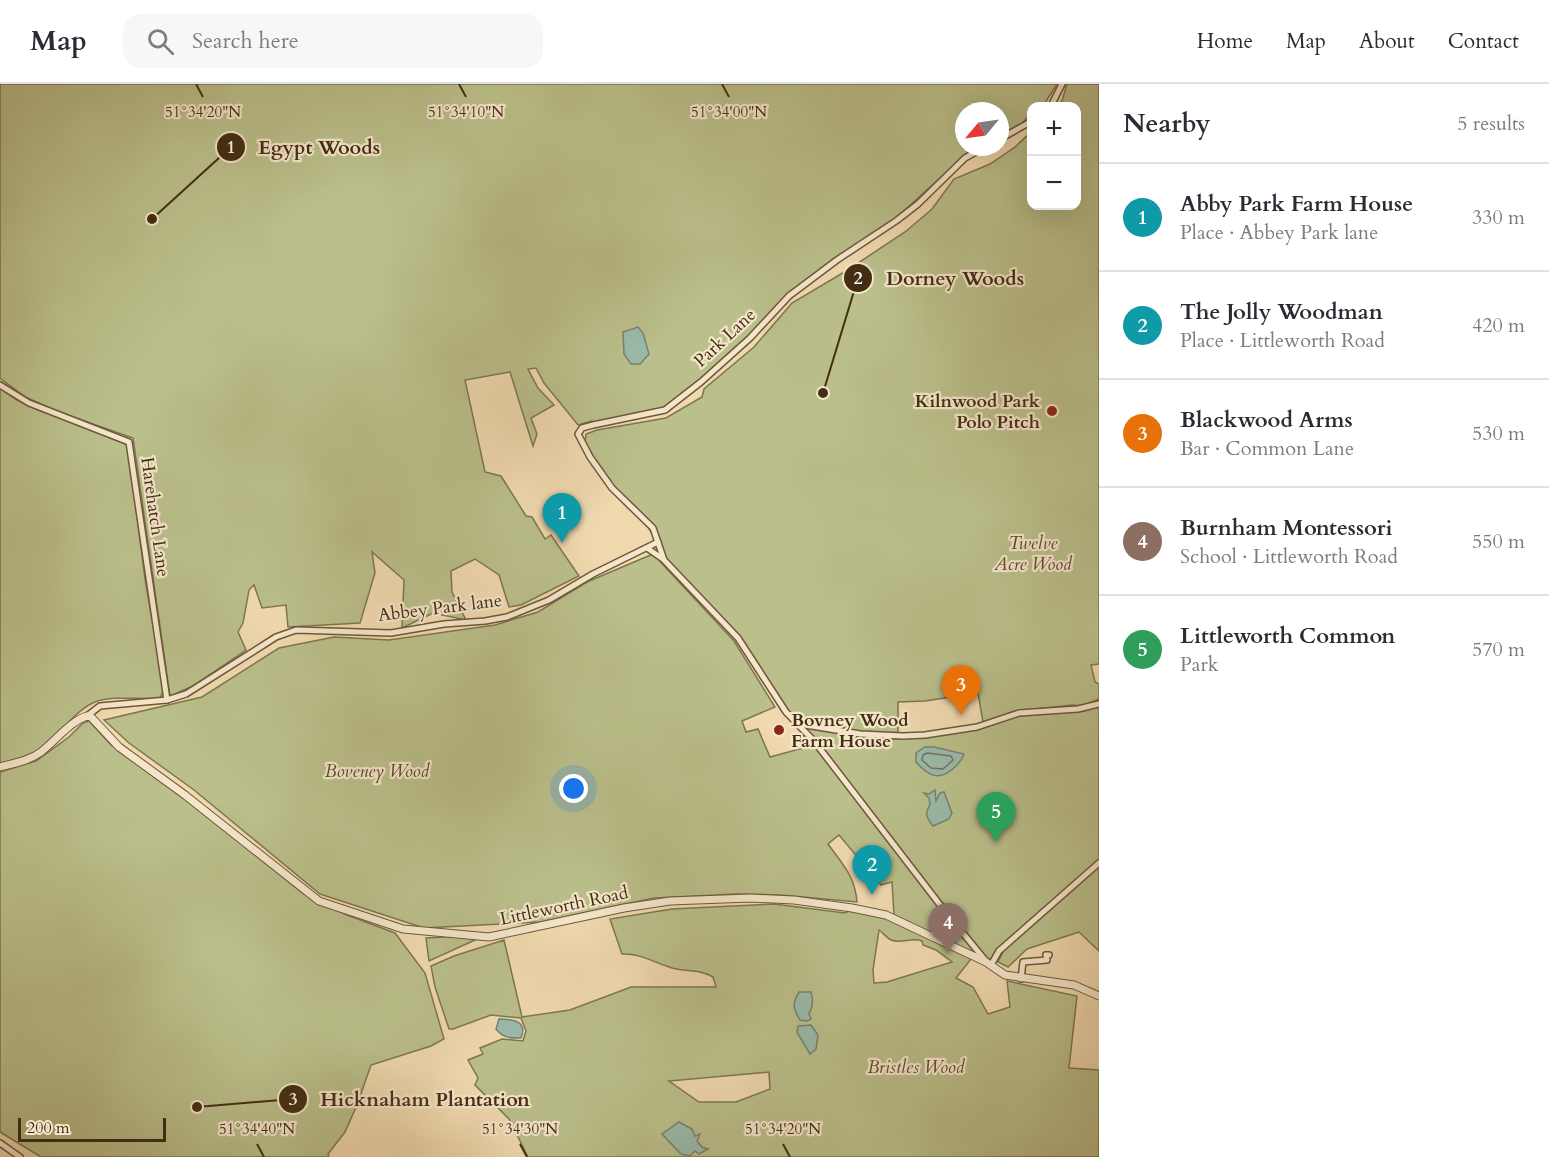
<!DOCTYPE html>
<html lang="en">
<head>
<meta charset="utf-8">
<style>
  body { margin:0; font-family:Cardo,serif; background:#f7f7f7; color:#2b2b33 }
  .controls { position:absolute; right:18px; top:18px; display:grid; overflow:hidden; border-radius:12px; box-shadow:0 6px 24px #0002 }
  .controls button { width:54px; height:54px; display:grid; place-items:center; padding:0; border:0; border-bottom:2px solid #e1e1e2; background:#fff; color:#2b2b33; font:30px sans-serif }
  .compass { position:absolute; left:955px; top:18px; width:54px; height:54px; border-radius:50%; background:#fff; box-shadow:0 6px 24px #0002; rotate:241deg }
  .scale { position:absolute; left:18px; bottom:15px; width:148px; box-sizing:border-box; padding-left:6px; border:3px solid #432d13; border-top:0; font-size:16px; line-height:21px; white-space:nowrap; color:#432d13; -webkit-text-stroke:4px #f5e6cb; paint-order:stroke }
  .you { position:absolute; left:574px; top:705px; width:21px; height:21px; margin:-15px; border:4px solid #fff; border-radius:50%; background:#1a73e8; box-shadow:0 0 0 9px #1a73e833 }
  .badge { display:grid; place-items:center; width:39px; height:39px; border-radius:50%; background:#8f2418; color:#fff; font-size:20px; font-weight:700 }
  .pin { position:absolute; translate:-50% -50px; filter:drop-shadow(0 2px 3px #0008) }
  .pin::after { content:''; position:absolute; top:32px; width:21px; height:18px; background:inherit; clip-path:polygon(0 0,100% 0,50% 100%) }
  .list { margin:0; padding:0; list-style:none }
  h2 { display:flex; justify-content:space-between; align-items:center; height:78px; margin:0; padding:0 24px; font-size:26px }
  h2 small { font-size:20px; font-weight:400; color:#7c7c81 }
  .list li { display:grid; grid-template-columns:39px 1fr auto; gap:18px; align-items:center; box-sizing:border-box; height:108px; padding:0 24px; border-top:2px solid #e1e1e2 }
  .list b { display:block; font-size:22px; white-space:nowrap }
  .list p { margin:0; font-size:20px; white-space:nowrap; color:#7c7c81 }
  .list em { font-size:20px; font-style:normal; color:#7c7c81 }
  .icon { flex:none; width:33px; height:33px; fill:none; stroke:currentColor; stroke-width:2; stroke-linecap:round; stroke-linejoin:round }
  .map { position:relative; flex:none; width:1099px; height:1073px; overflow:hidden }
  header { display:flex; align-items:center; gap:36px; box-sizing:border-box; height:84px; padding:0 30px; background:#fff; border-bottom:2px solid #e1e1e2 }
  header strong { font-size:28px }
  nav { display:flex; gap:33px; margin-inline-start:auto; font-size:21px }
  .search { width:420px; height:54px; background:#f7f7f7; display:flex; align-items:center; gap:15px; box-sizing:border-box; padding:0 21px; border-radius:18px; color:#7c7c81; font-size:22px }
  main { display:flex }
  aside { flex:1; background:#fff }
  .map>svg:first-child { display:block }
  .green { fill:#babf8b; stroke:#7e764f; stroke-width:1.5; fill-rule:evenodd }
  .water { fill:#9abaaa; stroke:#77826e; stroke-width:1.5 }
  .lines { fill:none; stroke-linecap:round; stroke-linejoin:round }
  .shore { stroke:#6e745e; stroke-width:1.5 }
  .minor-casing { stroke:#6e583a; stroke-width:8 }
  .tertiary-casing { stroke:#6e583a; stroke-width:9 }
  .minor { stroke:#f5e6cb; stroke-width:5 }
  .tertiary { stroke:#f5e6cb; stroke-width:7 }
  .ticks { fill:none; stroke:#432d13; stroke-width:2 }
  .poi-dot { fill:#8f2418; stroke:#f5e6cb; stroke-width:2 }
  .labels { text-anchor:middle; dominant-baseline:central; stroke-width:4.5; stroke-linejoin:round; paint-order:stroke }
  .street-label { font-size:18px; fill:#432d13; stroke:#f5e6cb }
  .poi-label { font-size:18px; font-weight:bold; fill:#432d13; stroke:#f5e6cb; text-anchor:end }
  .park-label { font-size:18px; font-style:italic; fill:#5b4a2b; stroke:#f5e6cb }
  .ticks-label { font-size:15px; text-anchor:middle; fill:#432d13; stroke:#f5e6cb; stroke-width:4.5; stroke-linejoin:round; paint-order:stroke }
  .leader { fill:none; stroke:#432d13; stroke-width:2 }
  .callout-dot { fill:#432d13; stroke:#f5e6cb; stroke-width:2 }
  .mark-label { font-size:18px; text-anchor:middle; font-weight:bold; fill:#fff }
  .callout-label { font-size:20px; text-anchor:middle; font-weight:bold; fill:#432d13; stroke:#f5e6cb; stroke-width:4.5; stroke-linejoin:round; paint-order:stroke }
</style>
</head>
<body>
<header>
<strong>Map</strong>
<div class="search"><svg class="icon" aria-label="search" viewBox="0 0 24 24"><circle cx="10" cy="10" r="6"/><path d="M15 15l6 6"/></svg>Search here</div>
<nav><a>Home</a><a>Map</a><a>About</a><a>Contact</a></nav>
</header>
<main>
<div class="map">
<svg width="1099" height="1073" viewBox="0 0 1099 1073">
  <rect width="100%" height="100%" fill="#f0d9af"/>
  <filter id="stains"><feTurbulence type="fractalNoise" baseFrequency=".00333" numOctaves="4"/><feColorMatrix values="0 0 0 0 .2 0 0 0 0 .09 0 0 0 0 .02 0 0 0 .5 -.17"/></filter>
  <radialGradient id="worn" r=".72"><stop offset=".6" stop-color="#630" stop-opacity="0"/><stop offset="1" stop-color="#630" stop-opacity=".3"/></radialGradient>
  <g class="green">
    <path d="M 0,0 L 1057,0 L 1043,22 L 1032,22 L 1031,29 L 1020,42 L 1000,50 L 1000,27 L 964,27 L 964,63 L 974,63 L 895,135 L 789,211 L 749,252 L 700,296 L 664,324 L 593,340 L 592,337 L 578,341 L 544,299 L 536,284 L 528,285 L 538,304 L 554,321 L 531,334 L 537,350 L 533,362 L 510,288 L 465,296 L 485,388 L 501,392 L 526,432 L 532,433 L 545,455 L 551,451 L 579,492 L 521,521 L 509,523 L 499,491 L 475,475 L 451,487 L 452,508 L 466,536 L 433,529 L 402,544 L 404,496 L 372,468 L 375,489 L 360,539 L 288,543 L 286,521 L 262,524 L 254,501 L 249,506 L 243,539 L 238,548 L 246,566 L 193,602 L 170,612 L 133,354 L 62,329 L 25,313 L 0,294 Z"/>
    <path d="M 1067,0 L 1099,0 L 1099,580 L 1091,581 L 1095,598 L 1099,600 L 1099,615 L 1082,622 L 1072,621 L 1015,627 L 983,638 L 978,609 L 925,617 L 898,618 L 898,650 L 867,649 L 804,639 L 786,628 L 737,555 L 668,482 L 657,457 L 640,431 L 605,393 L 585,358 L 586,350 L 597,346 L 666,334 L 702,313 L 704,305 L 754,263 L 792,219 L 846,187 L 905,148 L 932,125 L 954,95 L 990,80 L 1015,63 L 1031,48 L 1032,122 L 1076,122 L 1076,22 L 1058,22 L 1062,17 Z"/>
    <path d="M 0,304 L 17,316 L 128,361 L 145,495 L 164,605 L 160,614 C 140,616 114,611 95,618 C 71,628 58,656 36,669 C 25,675 12,676 0,679 Z"/>
    <path d="M 653,470 L 734,557 L 775,623 L 742,637 L 746,648 L 758,645 L 770,673 L 803,664 L 804,649 L 980,874 L 894,831 L 892,798 L 881,801 L 839,751 L 828,760 C 843,781 855,792 857,818 L 781,811 L 736,810 L 654,814 L 540,838 L 424,844 L 320,810 L 194,706 L 129,659 L 104,636 L 202,613 L 279,564 L 334,553 L 389,556 L 495,541 L 538,528 L 587,498 Z"/>
    <path d="M 1099,623 L 1099,776 L 1007,857 L 991,875 L 985,874 L 808,647 L 808,643 L 866,652 L 898,655 L 969,647 L 1016,632 L 1084,627 Z"/>
    <path d="M 89,637 L 111,661 L 183,713 L 304,810 L 347,831 L 395,849 L 425,889 L 444,955 L 431,962 L 371,981 L 357,1021 L 345,1048 L 328,1070 L 329,1073 L 41,1073 L 0,1048 L 0,688 L 36,677 L 69,653 L 83,639 Z"/>
    <path d="M 1099,782 L 1099,867 L 1079,848 L 1027,865 L 1008,883 L 998,878 L 1004,866 Z"/>
    <path d="M 774,820 L 845,829 L 851,826 L 878,828 L 971,875 L 956,894 L 973,903 L 988,930 L 1010,923 L 1007,897 L 1077,912 L 1069,984 L 1099,986 L 1099,1073 L 528,1073 L 509,1035 L 475,1001 L 478,994 L 468,976 L 483,970 L 480,964 L 502,955 L 523,957 L 526,947 L 521,934 L 491,931 L 453,945 L 449,945 L 435,903 L 431,882 L 454,872 L 504,856 L 522,933 L 570,926 L 631,903 L 716,903 L 713,893 C 700,885 687,888 672,884 C 655,879 640,869 622,870 L 610,835 L 672,825 ZM 879,846 C 882,848 887,854 891,856 C 901,860 913,853 922,857 L 923,861 L 936,866 L 952,878 L 887,898 L 874,899 L 873,886 ZM 769,988 L 770,1005 L 736,1018 L 699,1018 L 669,997 Z"/>
    <path d="M 486,851 L 429,877 L 426,854 Z"/>
  </g>
  <g class="water">
    <path d="M 638,243 L 643,249 L 649,270 L 640,280 L 631,280 L 624,270 L 623,248 Z"/>
    <path d="M 925,663 L 934,663 L 964,670 C 962,676 960,678 956,682 C 941,697 930,694 916,678 L 916,669 Z"/>
    <path d="M 935,706 L 936,717 L 940,709 L 944,708 L 952,729 L 949,735 L 933,742 C 927,735 924,729 930,721 L 929,714 L 924,709 L 929,710 Z"/>
    <path d="M 799,908 L 811,908 C 814,916 813,922 809,930 L 811,935 L 807,937 L 800,936 C 793,925 792,919 799,908 Z"/>
    <path d="M 499,935 C 513,935 528,937 521,954 C 510,954 503,954 496,945 Z"/>
    <path d="M 811,941 L 818,951 L 816,965 L 810,970 L 797,948 L 798,942 Z"/>
    <path d="M 679,1038 L 692,1045 L 695,1052 L 700,1050 L 697,1057 L 702,1063 L 708,1065 L 699,1070 L 695,1067 L 690,1072 L 681,1070 L 662,1050 Z"/>
  </g>
  <g class="lines">
    <path class="shore" d="M 927,669 L 951,672 L 953,676 L 943,685 L 931,684 L 922,676 L 923,671 Z"/>
    <g class="minor-casing">
      <g id="minor">
        <path d="M 1051,22 L 1062,0"/>
        <path d="M 1000,55 L 1032,37"/>
        <path d="M 0,301 L 29,319 L 129,358 L 167,616"/>
        <path d="M 647,464 L 663,475"/>
        <path d="M 87,632 L 100,622 L 167,616 L 186,610 L 276,553 L 296,546 L 391,549 L 444,540 L 485,537 L 507,533 L 549,516 L 593,490 L 658,458"/>
        <path d="M 800,640 L 860,650 L 903,652 L 925,651 L 977,643 L 1019,629 L 1078,625 L 1099,620"/>
        <path d="M 985,876 L 944,826 L 814,657 L 786,628 L 738,554 L 664,476 L 653,444 L 612,404 L 590,373 L 578,350 L 582,344 L 593,341 L 665,326 L 701,298 L 750,254 L 789,212 L 837,176 L 896,137 L 918,120 L 965,74 L 985,63"/>
        <path d="M 991,881 L 999,867 L 1099,779"/>
        <path d="M 1021,895 L 1023,878 L 1047,876 L 1046,871 L 1049,871"/>
        <path d="M 0,1059 L 20,1073"/>
      </g>
    </g>
    <g class="tertiary-casing">
      <path id="tertiary" d="M 0,683 C 14,679 29,677 41,668 C 54,658 72,636 87,632 L 91,633 L 119,663 L 185,711 L 319,817 L 403,845 L 489,853 L 624,824 L 670,817 L 750,814 L 794,816 L 852,824 L 886,831 L 986,878 L 1005,891 L 1074,901 L 1099,912"/>
    </g>
    <use href="#minor" class="minor"/>
    <use href="#tertiary" class="tertiary"/>
  </g>
  <path class="ticks" d="M 196,0 L 203,13M 459,0 L 466,13M 722,0 L 729,13M 257,1060 L 264,1073M 520,1060 L 527,1073M 783,1060 L 790,1073"/>
  <g class="poi-dot">
    <circle cx="1052" cy="327" r="6"/>
    <circle cx="779" cy="646" r="6"/>
  </g>
  <g class="labels">
    <g class="street-label">
      <text transform="translate(725 254) rotate(-43)">Park Lane</text>
      <text transform="translate(155 433) rotate(82)">Harehatch Lane</text>
      <text transform="translate(440 524) rotate(-7)">Abbey Park lane</text>
      <text transform="translate(564 822) rotate(-12)">Littleworth Road</text>
    </g>
    <g class="poi-label">
      <text x="1040" y="317">Kilnwood Park<tspan x="1040" dy="21">Polo Pitch</tspan></text>
      <text x="791" y="636" text-anchor="start">Bovney Wood<tspan x="791" dy="21">Farm House</tspan></text>
    </g>
    <g class="park-label">
      <text x="1033" y="459">Twelve<tspan x="1033" dy="21">Acre Wood</tspan></text>
      <text x="377" y="687">Boveney Wood</text>
      <text x="916" y="983">Bristles Wood</text>
    </g>
  </g>
  <g class="ticks-label">
    <text x="203" y="33">51°34'20"N</text>
    <text x="466" y="33">51°34'10"N</text>
    <text x="729" y="33">51°34'00"N</text>
    <text x="257" y="1050">51°34'40"N</text>
    <text x="520" y="1050">51°34'30"N</text>
    <text x="783" y="1050">51°34'20"N</text>
  </g>
  <path class="leader" d="M152 135L231 63M823 309L858 194M197 1023L293 1015"/>
  <g class="callout-dot">
    <circle cx="152" cy="135" r="6"/>
    <circle cx="823" cy="309" r="6"/>
    <circle cx="197" cy="1023" r="6"/>
    <circle cx="231" cy="63" r="15"/>
    <circle cx="858" cy="194" r="15"/>
    <circle cx="293" cy="1015" r="15"/>
  </g>
  <g class="mark-label">
    <text x="231" y="69">1</text>
    <text x="858" y="200">2</text>
    <text x="293" y="1021">3</text>
  </g>
  <g class="callout-label">
    <text x="319" y="70">Egypt Woods</text>
    <text x="955" y="201">Dorney Woods</text>
    <text x="425" y="1022">Hicknaham Plantation</text>
  </g>
  <rect width="100%" height="100%" filter="url(#stains)"/>
  <rect width="100%" height="100%" fill="url(#worn)"/>
</svg>
<div class="controls">
<button>+</button>
<button>−</button>
</div>
<svg class="compass" viewBox="-18 -18 36 36"><path d="M0-13l5 13h-10z" fill="#e53935"/><path d="M0 13l5-13h-10z" fill="#7c7c81"/></svg>
<div class="scale">200 m</div>
<div class="you"></div>
<div class="pin badge" style="left:562px;top:459px;background:#0f9aa8">1</div>
<div class="pin badge" style="left:872px;top:811px;background:#0f9aa8">2</div>
<div class="pin badge" style="left:961px;top:631px;background:#e8710a">3</div>
<div class="pin badge" style="left:948px;top:869px;background:#8d6e63">4</div>
<div class="pin badge" style="left:996px;top:758px;background:#2e9e5b">5</div>
</div>
<aside>
<h2>Nearby<small>5 results</small></h2>
<ul class="list">
<li><span class="badge" style="background:#0f9aa8">1</span><div><b>Abby Park Farm House</b><p>Place · Abbey Park lane</p></div><em>330 m</em></li>
<li><span class="badge" style="background:#0f9aa8">2</span><div><b>The Jolly Woodman</b><p>Place · Littleworth Road</p></div><em>420 m</em></li>
<li><span class="badge" style="background:#e8710a">3</span><div><b>Blackwood Arms</b><p>Bar · Common Lane</p></div><em>530 m</em></li>
<li><span class="badge" style="background:#8d6e63">4</span><div><b>Burnham Montessori</b><p>School · Littleworth Road</p></div><em>550 m</em></li>
<li><span class="badge" style="background:#2e9e5b">5</span><div><b>Littleworth Common</b><p>Park</p></div><em>570 m</em></li>
</ul>
</aside>
</main>
</body>
</html>
